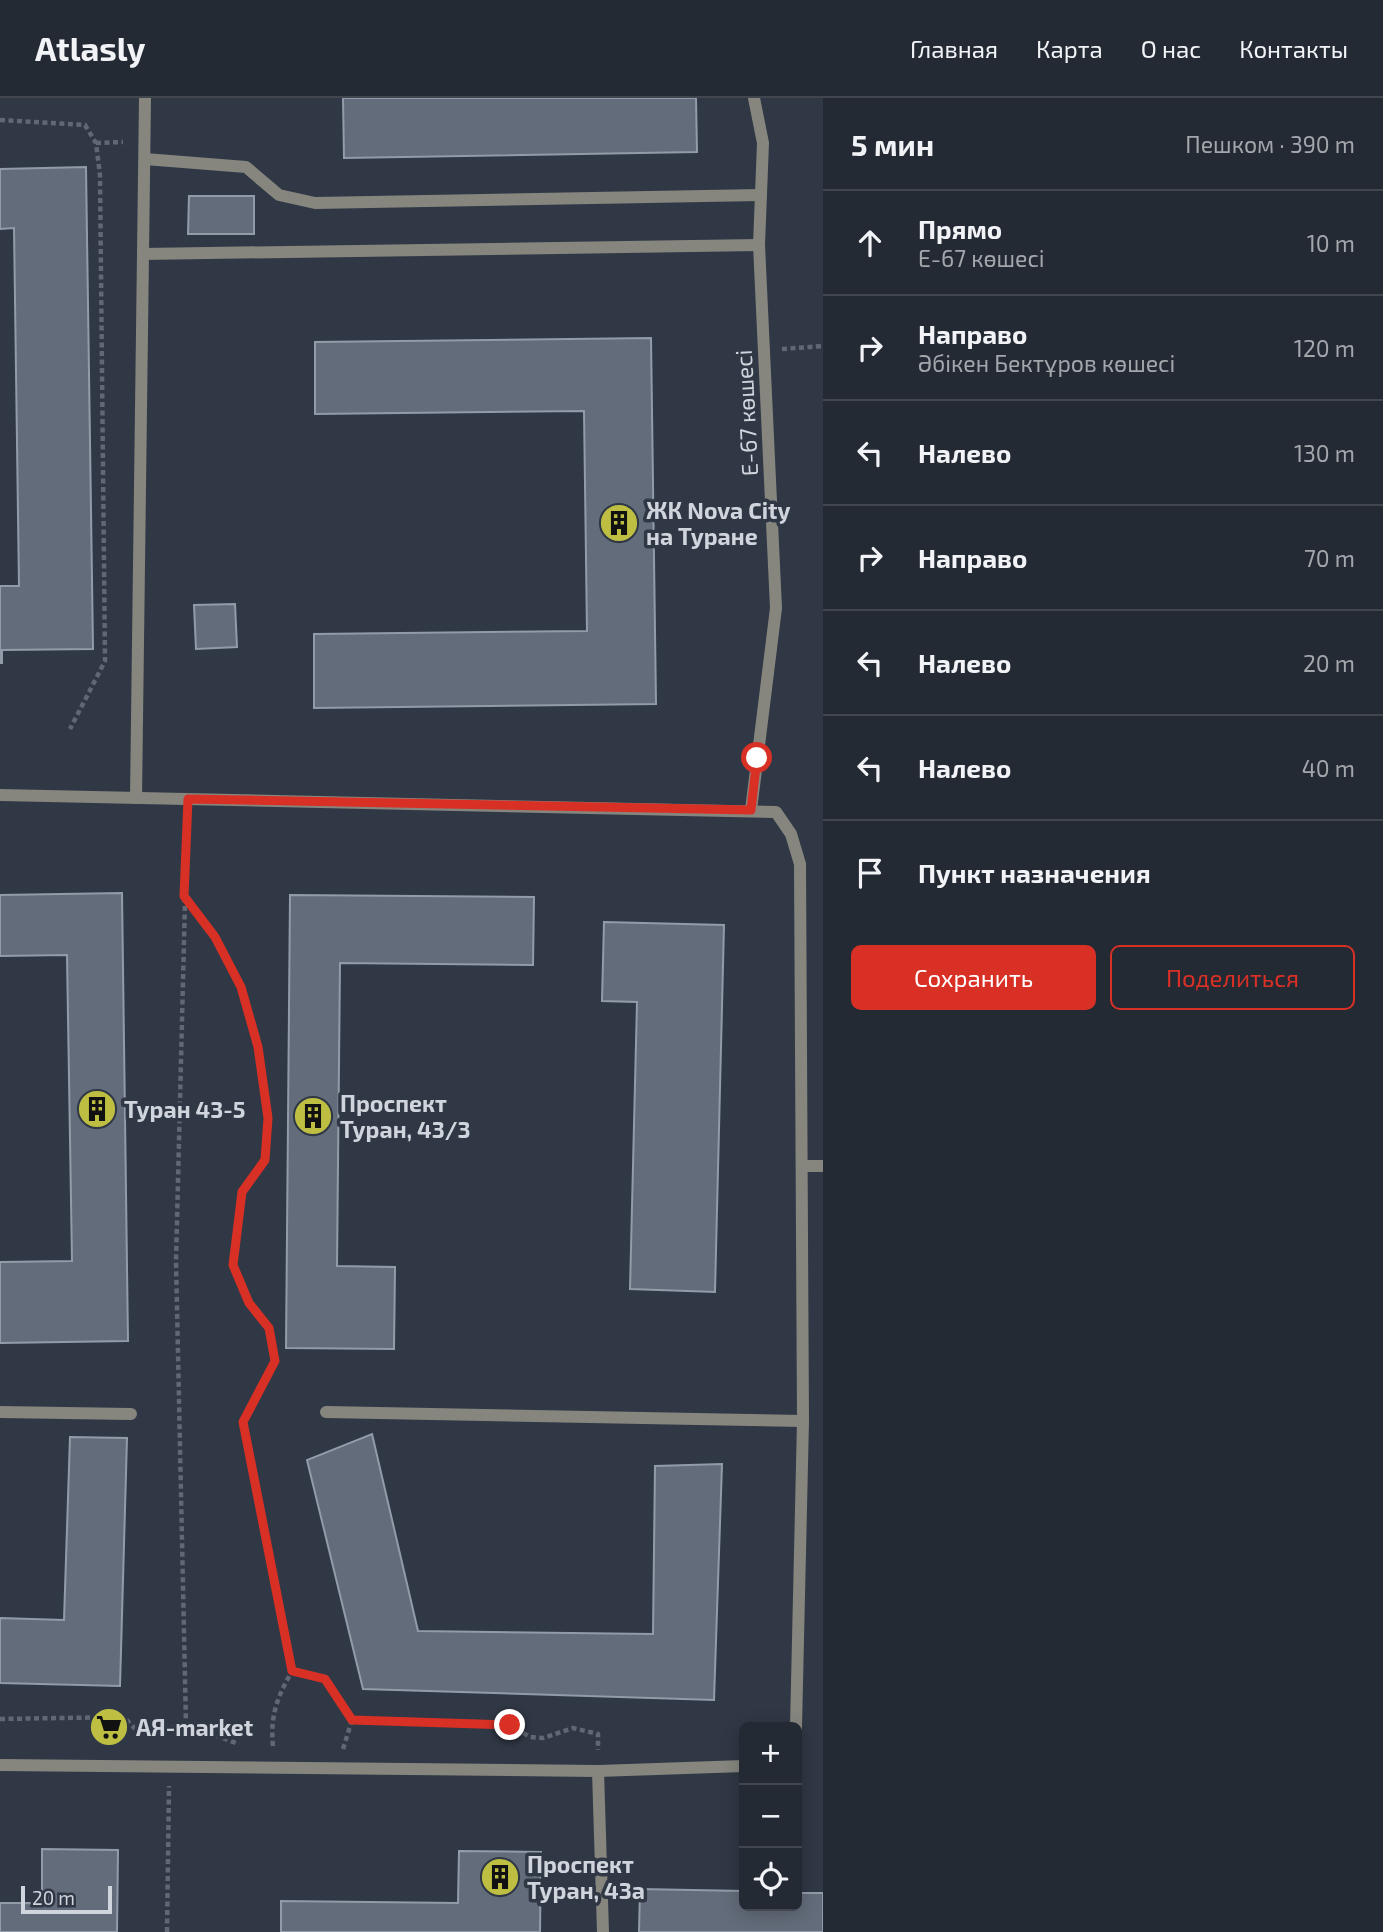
<!DOCTYPE html>
<html lang="ru">
<head>
<meta charset="utf-8">
<style>
  body { margin:0; font-family:"Exo 2",sans-serif; background:#303640; color:#f1f3f6 }
  .controls { position:absolute; right:21px; bottom:21px; display:grid; overflow:hidden; border-radius:10px; box-shadow:0 4px 18px #0003 }
  .controls button { width:63px; height:63px; display:grid; place-items:center; padding:0; border:0; border-bottom:2px solid #41464f; background:#242a34; color:#f1f3f6; font:35px sans-serif }
  .scale { position:absolute; left:21px; bottom:18px; width:91px; box-sizing:border-box; padding-left:7px; border:4px solid #d0d5dd; border-top:0; font-size:19px; line-height:24px; white-space:nowrap; color:#d0d5dd; -webkit-text-stroke:5px #303845; paint-order:stroke }
  .stop { position:absolute; width:21px; height:21px; margin:-16px; border:5px solid #d93025; border-radius:50%; background:#fff }
  .stop.end { background:#d93025; border-color:#fff; box-shadow:0 2px 7px #0008 }
  .list { margin:0; padding:0; list-style:none }
  h2 { display:flex; justify-content:space-between; align-items:center; height:91px; margin:0; padding:0 28px; font-size:30px }
  h2 small { font-size:23px; font-weight:400; color:#a3a7ac }
  .list li { display:grid; grid-template-columns:46px 1fr auto; gap:21px; align-items:center; box-sizing:border-box; height:105px; padding:0 28px; border-top:2px solid #41464f }
  .list b { display:block; font-size:26px; white-space:nowrap }
  .list p { margin:0; font-size:23px; white-space:nowrap; color:#a3a7ac }
  .list em { font-size:23px; font-style:normal; color:#a3a7ac }
  .actions { display:flex; gap:14px; padding:21px 28px }
  .actions a { flex:1; padding:16px 0; border:2px solid #d93025; border-radius:10px; text-align:center; font-size:24px; color:#d93025 }
  .actions .main { background:#d93025; color:#fff }
  .icon { flex:none; width:38px; height:38px; fill:none; stroke:currentColor; stroke-width:2; stroke-linecap:round; stroke-linejoin:round }
  .map { position:relative; flex:none; width:823px; height:1834px; overflow:hidden }
  header { display:flex; align-items:center; gap:42px; box-sizing:border-box; height:98px; padding:0 35px; background:#242a34; border-bottom:2px solid #41464f }
  header strong { font-size:33px }
  nav { display:flex; gap:38px; margin-inline-start:auto; font-size:24px }
  main { display:flex }
  aside { flex:1; background:#242a34 }
  .map>svg:first-child { display:block }
  .building { fill:#636c7a; stroke:#919baa; stroke-width:2 }
  .lines { fill:none; stroke-linecap:round; stroke-linejoin:round }
  .path { stroke:#616873; stroke-width:4.5; stroke-dasharray:5 3.5; stroke-linecap:butt }
  .minor { stroke:#86867f; stroke-width:12 }
  .route { stroke:#d93025; stroke-width:9 }
  .labels { text-anchor:middle; dominant-baseline:central; stroke-width:7; stroke-linejoin:round; paint-order:stroke }
  .street-label { font-size:23px; fill:#d0d5dd; stroke:#303845 }
  .poi-label { font-size:23px; font-weight:bold; fill:#d0d5dd; stroke:#303845; text-anchor:start }
</style>
</head>
<body>
<header>
<strong>Atlasly</strong>
<nav><a>Главная</a><a>Карта</a><a>О нас</a><a>Контакты</a></nav>
</header>
<main>
<div class="map">
<svg width="823" height="1834" viewBox="0 0 823 1834">
  <rect width="100%" height="100%" fill="#303845"/>
  <g class="building">
    <path d="M 343,0 L 696,0 L 697,54 L 344,60 Z"/>
    <path d="M 86,69 L 93,551 L 2,552 L 2,565 L 0,565 L 0,488 L 19,488 L 14,130 L 0,131 L 0,71 Z"/>
    <path d="M 189,98 L 254,98 L 254,136 L 188,136 Z"/>
    <path d="M 651,240 L 656,606 L 314,610 L 314,536 L 587,533 L 584,313 L 315,316 L 315,244 Z"/>
    <path d="M 235,506 L 237,549 L 196,551 L 194,507 Z"/>
    <path d="M 122,795 L 128,1243 L 0,1245 L 0,1164 L 72,1163 L 67,857 L 0,858 L 0,797 Z"/>
    <path d="M 290,797 L 534,799 L 533,867 L 340,865 L 337,1168 L 395,1169 L 394,1251 L 286,1250 Z"/>
    <path d="M 604,824 L 724,827 L 715,1194 L 630,1191 L 637,904 L 602,903 Z"/>
    <path d="M 372,1336 L 418,1533 L 653,1536 L 655,1368 L 722,1366 L 714,1602 L 363,1591 L 307,1362 Z"/>
    <path d="M 70,1339 L 127,1340 L 120,1588 L 0,1585 L 0,1520 L 64,1522 Z"/>
    <path d="M 42,1751 L 118,1752 L 117,1834 L 0,1834 L 0,1805 L 42,1805 Z"/>
    <path d="M 459,1753 L 541,1754 L 540,1834 L 281,1834 L 281,1803 L 458,1805 Z"/>
    <path d="M 640,1791 L 744,1793 L 744,1808 L 797,1808 L 797,1795 L 823,1795 L 823,1834 L 639,1834 Z"/>
  </g>
  <g class="lines">
    <g class="path">
      <path d="M 0,22 L 85,27 L 96,45 L 100,77 L 105,563 L 70,631"/>
      <path d="M 96,45 L 123,44"/>
      <path d="M 782,251 L 823,248"/>
      <path d="M 187,723 L 176,1163 L 186,1627 L 239,1646"/>
      <path d="M 184,799 L 215,839 L 241,889 L 258,949 L 268,1020 L 265,1062 L 242,1094 L 233,1167 L 249,1205 L 269,1230 L 275,1263 L 243,1324 L 292,1573 L 325,1581 L 352,1622"/>
      <path d="M 0,1621 L 124,1619 L 139,1635 L 186,1627"/>
      <path d="M 273,1648 C 270,1617 277,1600 292,1573"/>
      <path d="M 343,1651 L 352,1622 L 510,1627 L 530,1639 L 543,1640 L 573,1630 L 598,1636 L 598,1652"/>
      <path d="M 167,1834 L 169,1688"/>
    </g>
    <g class="minor">
      <path d="M 145,61 L 246,69 L 279,97 L 315,105 L 761,97"/>
      <path d="M 143,156 L 759,147"/>
      <path d="M 0,697 L 776,714 L 791,736 L 800,766 L 803,1323 L 796,1629"/>
      <path d="M 136,700 L 145,0"/>
      <path d="M 751,712 L 776,510 L 759,147 L 763,45 L 754,0"/>
      <path d="M 802,1068 L 823,1068"/>
      <path d="M 0,1314 L 131,1316"/>
      <path d="M 326,1314 L 803,1323"/>
      <path d="M 0,1667 L 598,1673 L 744,1668"/>
      <path d="M 598,1673 L 603,1834"/>
    </g>
  </g>
  <g class="lines">
    <path class="route" d="M 510,1627 L 352,1622 L 325,1581 L 292,1573 L 243,1324 L 275,1263 L 269,1230 L 249,1205 L 233,1167 L 242,1094 L 265,1062 L 268,1020 L 258,949 L 241,889 L 215,839 L 184,798 L 188,701 L 751,712 L 757,660"/>
  </g>
  <defs>
    <g id="building-disc" transform="scale(2.0125)"><circle r="9.5" fill="#bebf42" stroke="#303845"/><path d="M-4-6H4V6H1V3H-1V6H-4ZM-2.5-4.3h1.7v1.8h-1.7ZM.8-4.3h1.7v1.8H.8ZM-2.5-1h1.7V.8h-1.7ZM.8-1h1.7V.8H.8Z" fill="#111"/></g>
    <g id="supermarket-disc" transform="scale(2.0125)"><circle r="9.5" fill="#bebf42" stroke="#303845"/><path d="M-6-5.5h2.5l.6 2H6L4.5 2H-2.5L-4.4-4H-6ZM-1.5 3.2a1.3 1.3 0 1 0 .1 0ZM3 3.2a1.3 1.3 0 1 0 .1 0Z" fill="#111"/></g>
  </defs>
  <g fill-rule="evenodd">
    <use href="#building-disc" x="619" y="425"/>
    <use href="#building-disc" x="97" y="1011"/>
    <use href="#building-disc" x="313" y="1018"/>
    <use href="#supermarket-disc" x="109" y="1629"/>
    <use href="#building-disc" x="500" y="1779"/>
  </g>
  <g class="labels">
    <g class="street-label">
      <text transform="translate(746 315) rotate(-93)">Е-67 көшесі</text>
    </g>
    <g class="poi-label">
      <text x="646" y="412">ЖК Nova City<tspan x="646" dy="26">на Туране</tspan></text>
      <text x="340" y="1005">Проспект<tspan x="340" dy="26">Туран, 43/3</tspan></text>
      <text x="124" y="1011">Туран 43-5</text>
      <text x="136" y="1629">АЯ-market</text>
      <text x="527" y="1766">Проспект<tspan x="527" dy="26">Туран, 43а</tspan></text>
    </g>
  </g>
</svg>
<div class="controls">
<button>+</button>
<button>−</button>
<button><svg class="icon" aria-label="locate" viewBox="0 0 24 24"><circle cx="12" cy="12" r="6"/><path d="M12 2v4M12 18v4M2 12h4M18 12h4"/></svg></button>
</div>
<div class="scale">20 m</div>
<div class="stop" style="left:757px;top:660px"></div>
<div class="stop end" style="left:510px;top:1627px"></div>
</div>
<aside>
<h2>5 мин<small>Пешком · 390 m</small></h2>
<ul class="list">
<li><svg class="icon" aria-label="ahead" viewBox="0 0 24 24"><path d="M12 20V5M6 11l6-6 6 6"/></svg><div><b>Прямо</b><p>Е-67 көшесі</p></div><em>10 m</em></li>
<li><svg class="icon" aria-label="right" viewBox="0 0 24 24"><path d="M7 20v-9h11M14 6l5 5-5 5"/></svg><div><b>Направо</b><p>Әбікен Бектұров көшесі</p></div><em>120 m</em></li>
<li><svg class="icon" aria-label="left" viewBox="0 0 24 24"><path d="M17 20v-9H6M10 6l-5 5 5 5"/></svg><div><b>Налево</b></div><em>130 m</em></li>
<li><svg class="icon" aria-label="right" viewBox="0 0 24 24"><path d="M7 20v-9h11M14 6l5 5-5 5"/></svg><div><b>Направо</b></div><em>70 m</em></li>
<li><svg class="icon" aria-label="left" viewBox="0 0 24 24"><path d="M17 20v-9H6M10 6l-5 5 5 5"/></svg><div><b>Налево</b></div><em>20 m</em></li>
<li><svg class="icon" aria-label="left" viewBox="0 0 24 24"><path d="M17 20v-9H6M10 6l-5 5 5 5"/></svg><div><b>Налево</b></div><em>40 m</em></li>
<li><svg class="icon" aria-label="arrive" viewBox="0 0 24 24"><path d="M6 21V4h12l-3 4 3 4H6"/></svg><div><b>Пункт назначения</b></div></li>
</ul>
<div class="actions"><a class="main">Сохранить</a><a>Поделиться</a></div>
</aside>
</main>
</body>
</html>
